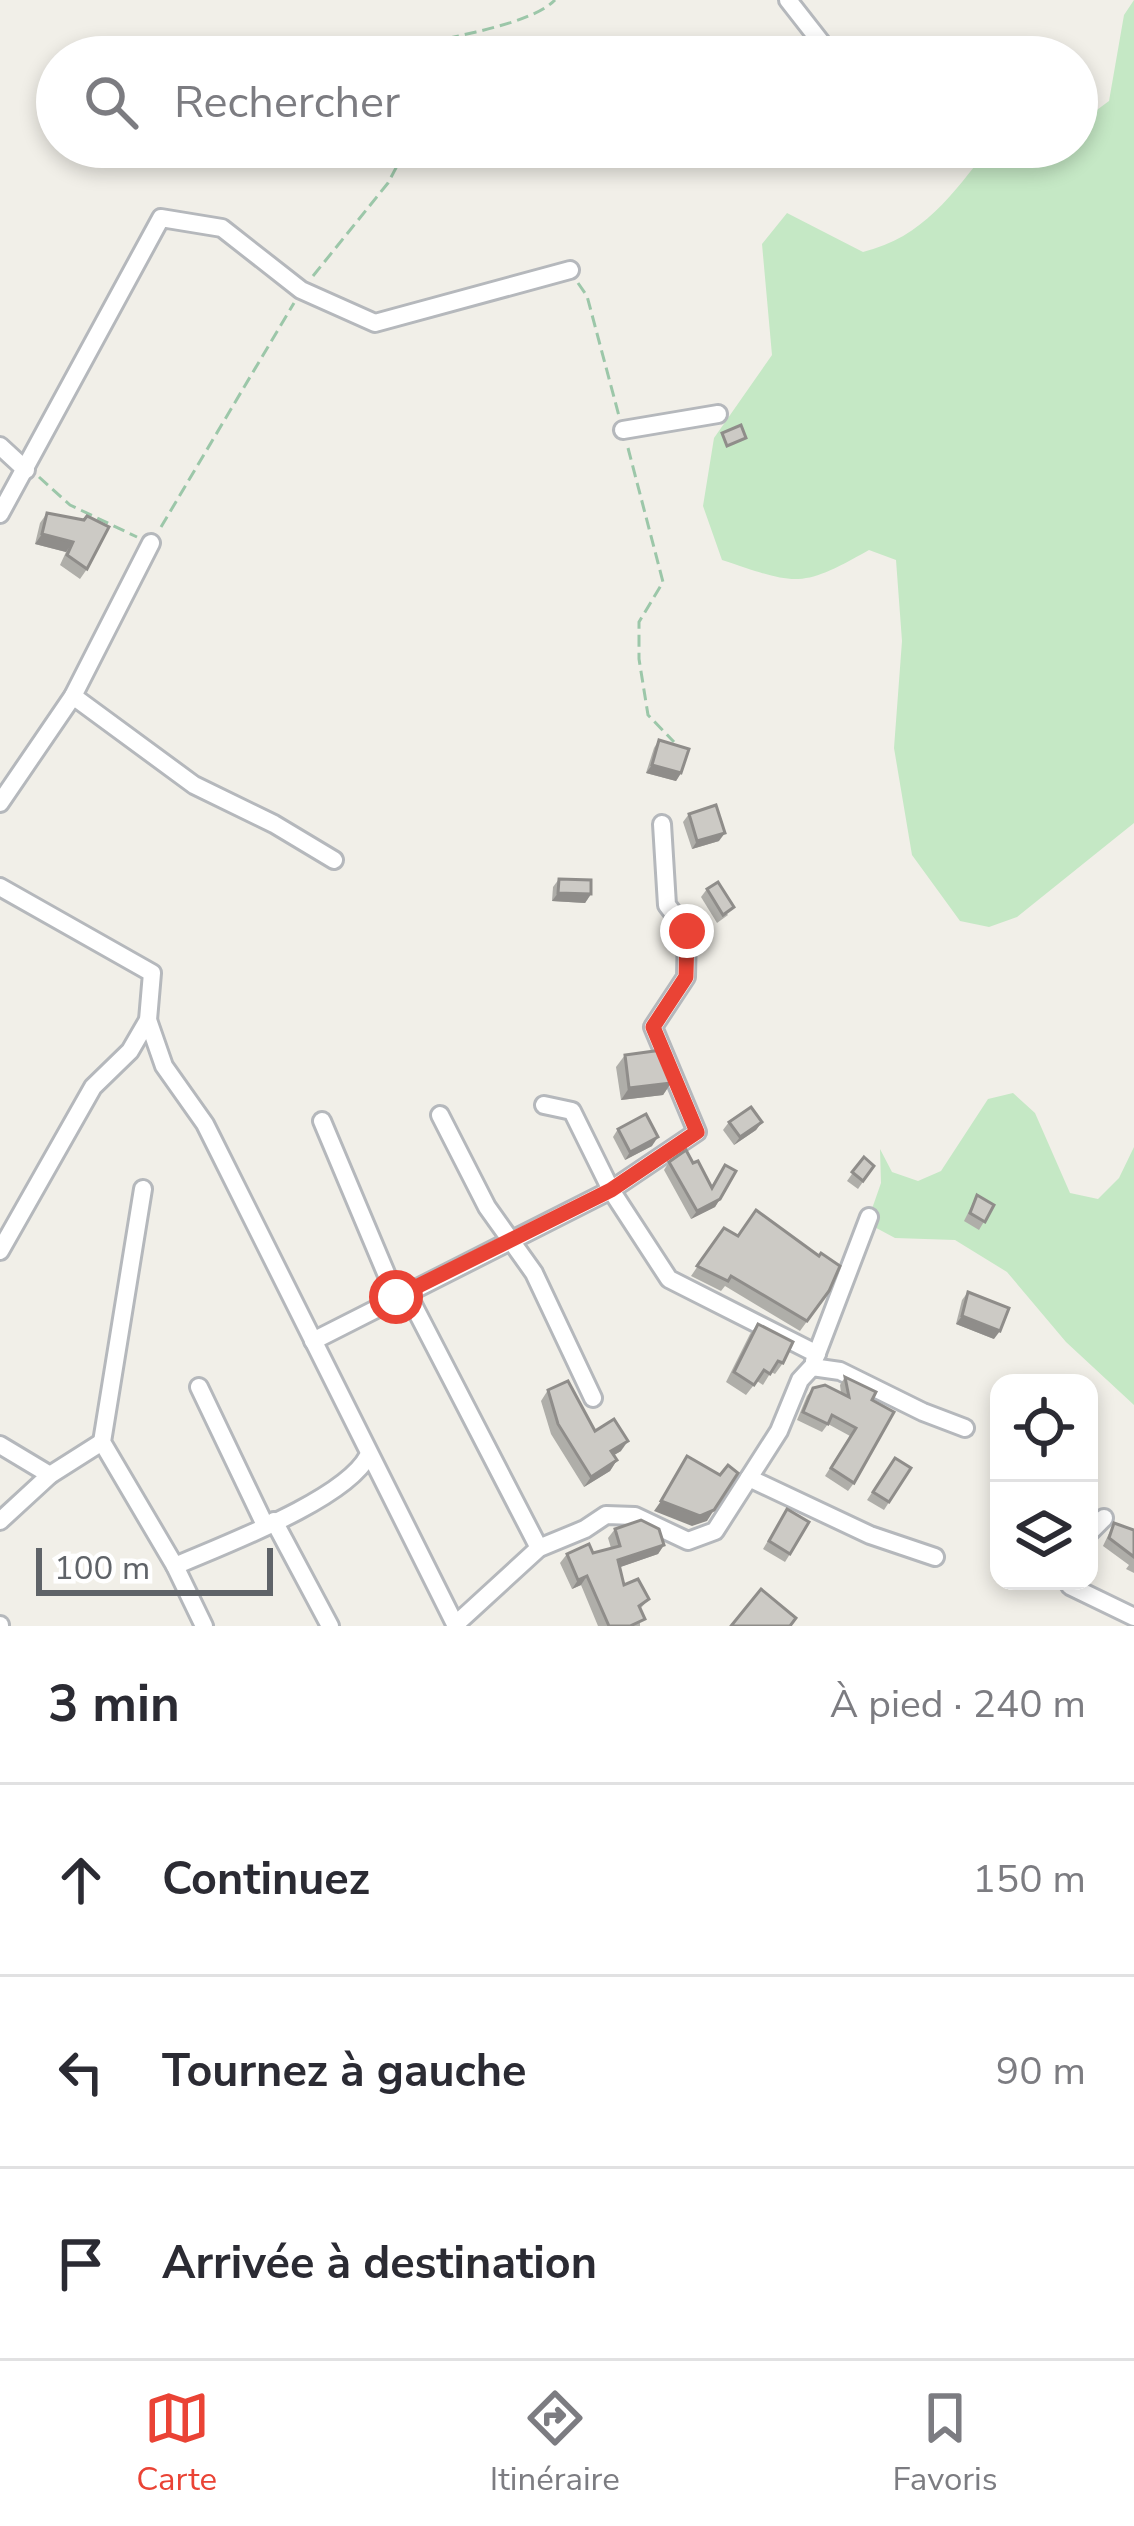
<!DOCTYPE html>
<html lang="fr">
<head>
<meta charset="utf-8">
<style>
  body { margin:0; font-family:"Nunito Sans",sans-serif; background:#f7f7f7; color:#2b2b33 }
  .controls { position:absolute; right:36px; bottom:36px; display:grid; overflow:hidden; border-radius:24px; box-shadow:0 6px 18px #0003 }
  .controls button { width:108px; height:108px; display:grid; place-items:center; padding:0; border:0; border-bottom:3px solid #e1e1e2; background:#fff; color:#2b2b33; font:60px sans-serif }
  .scale { position:absolute; left:36px; bottom:30px; width:237px; box-sizing:border-box; padding-left:12px; border:6px solid #5f6368; border-top:0; font-size:33px; line-height:42px; white-space:nowrap; color:#5f6368; -webkit-text-stroke:9px #fff; paint-order:stroke }
  .stop { position:absolute; width:36px; height:36px; margin:-27px; border:9px solid #ea4335; border-radius:50%; background:#fff }
  .stop.end { background:#ea4335; border-color:#fff; box-shadow:0 3px 12px #0008 }
  .list { margin:0; padding:0; list-style:none }
  h2 { display:flex; justify-content:space-between; align-items:center; height:156px; margin:0; padding:0 48px; font-size:51px }
  h2 small { font-size:39px; font-weight:400; color:#7c7c81 }
  .list li { display:grid; grid-template-columns:78px 1fr auto; gap:36px; align-items:center; box-sizing:border-box; height:192px; padding:0 48px; border-top:3px solid #e1e1e2 }
  .list b { display:block; font-size:45px; white-space:nowrap }
  .list em { font-size:39px; font-style:normal; color:#7c7c81 }
  .icon { flex:none; width:66px; height:66px; fill:none; stroke:currentColor; stroke-width:2; stroke-linecap:round; stroke-linejoin:round }
  .map { position:relative; flex:none; width:1134px; height:1626px; overflow:hidden }
  .search { position:absolute; background:#fff; box-shadow:0 6px 18px #0003; left:36px; right:36px; top:36px; height:132px; display:flex; align-items:center; gap:30px; box-sizing:border-box; padding:0 42px; border-radius:66px; color:#7c7c81; font-size:45px }
  .sheet { height:732px; background:#fff }
  nav { display:flex; justify-content:space-around; align-items:center; box-sizing:border-box; height:168px; border-top:3px solid #e1e1e2; background:#fff; font-size:33px; color:#7c7c81 }
  nav a { display:grid; justify-items:center; gap:6px }
  nav .on { color:#ea4335 }
  .map>svg:first-child { display:block }
  .green { fill:#c5e8c5 }
  .lines { fill:none; stroke-linecap:round; stroke-linejoin:round }
  .street-casing { stroke:#b5b8bc; stroke-width:22 }
  .path { stroke:#9cc7a9; stroke-width:3; stroke-dasharray:12 6; stroke-linecap:butt }
  .street { stroke:#fff; stroke-width:16 }
  .wall { fill:#afaea9 }
  .shaded-wall { fill:#8f8d8a }
  .building { fill:#cccac5; stroke:#8f8d8a; stroke-width:3 }
  .route { stroke:#ea4335; stroke-width:15 }
</style>
</head>
<body>
<div class="map">
<svg width="1134" height="1626" viewBox="0 0 1134 1626">
  <rect width="100%" height="100%" fill="#f1efe8"/>
  <g class="green">
    <path d="M 1134,0 L 1134,823 L 1017,917 L 989,927 L 960,921 L 912,855 L 894,748 L 902,641 L 896,560 L 869,550 C 800,589 797,585 722,560 L 703,506 L 714,438 L 772,355 L 762,244 L 787,213 L 863,252 C 924,237 952,194 990,147 L 1077,147 L 1077,113 L 1086,118 L 1109,101 L 1124,15 Z"/>
    <path d="M 1013,1093 L 1035,1113 L 1070,1193 L 1098,1199 L 1119,1178 L 1134,1147 L 1134,1405 L 1066,1342 L 1007,1272 L 955,1240 L 895,1238 L 867,1223 L 881,1183 L 880,1149 L 892,1172 L 918,1181 L 941,1171 L 988,1099 Z"/>
  </g>
  <g class="lines">
    <g class="street-casing">
      <g id="street">
        <path d="M 788,0 L 831,55"/>
        <path d="M 623,430 L 718,414"/>
        <path d="M 0,446 L 26,470"/>
        <path d="M 0,514 L 161,218 L 222,228 L 301,290 L 375,323 L 570,270"/>
        <path d="M 73,696 L 194,785 L 274,824 L 334,860"/>
        <path d="M 0,803 L 73,696 L 151,543"/>
        <path d="M 0,887 L 152,973 L 148,1020 L 130,1051 L 93,1087 L 0,1251"/>
        <path d="M 148,1020 L 164,1066 L 205,1124 L 456,1626"/>
        <path d="M 544,1105 L 572,1111 L 611,1190 L 669,1279 L 817,1354"/>
        <path d="M 440,1115 L 487,1207 L 534,1273 L 593,1398"/>
        <path d="M 322,1121 L 396,1297"/>
        <path d="M 143,1189 L 102,1442 L 175,1566 L 204,1626"/>
        <path d="M 406,1291 L 539,1548"/>
        <path d="M 313,1341 L 611,1190 L 697,1132 L 653,1027 L 686,977 L 687,931 L 667,905 L 662,824"/>
        <path d="M 814,1361 L 869,1217"/>
        <path d="M 199,1387 L 265,1525"/>
        <path d="M 0,1445 L 50,1475"/>
        <path d="M 749,1478 L 870,1535 L 935,1557"/>
        <path d="M 0,1521 L 50,1475 L 102,1442"/>
        <path d="M 274,1521 L 330,1626"/>
        <path d="M 1089,1533 L 1104,1518"/>
        <path d="M 175,1566 C 223,1545 345,1500 368,1456"/>
        <path d="M 1068,1581 L 1070,1586 L 1134,1617"/>
        <path d="M 0,1625 L 0,1626"/>
        <path d="M 455,1625 L 539,1548 L 585,1529 L 606,1515 L 635,1516 L 688,1541 L 715,1531 L 779,1431 L 800,1380 L 812,1367 L 840,1371 L 923,1412 L 965,1428"/>
      </g>
    </g>
    <g class="path">
      <path d="M 400,57 L 403,49 C 442,37 528,27 555,0"/>
      <path d="M 313,276 L 388,183 L 407,147"/>
      <path d="M 578,283 L 587,296 L 619,416"/>
      <path d="M 628,448 L 663,582 L 639,622 L 639,659 L 648,715 L 674,742"/>
      <path d="M 39,477 L 70,505 L 137,537"/>
      <path d="M 161,527 L 294,303"/>
    </g>
    <use href="#street" class="street"/>
  </g>
  <g class="wall">
    <path d="M 47,513 L 87,569 L 80,579 L 60,565 L 66,552 L 35,544 L 40,523 Z"/>
    <path d="M 659,740 L 681,773 L 676,781 L 646,773 L 654,748 Z"/>
    <path d="M 689,814 L 719,841 L 692,849 L 683,822 Z"/>
    <path d="M 559,879 L 591,894 L 585,903 L 552,901 L 553,887 Z"/>
    <path d="M 707,889 L 728,915 L 717,923 L 701,897 Z"/>
    <path d="M 625,1055 L 671,1083 L 663,1095 L 621,1100 L 616,1067 Z"/>
    <path d="M 729,1122 L 762,1122 L 756,1130 L 734,1145 L 723,1130 Z"/>
    <path d="M 618,1129 L 652,1146 L 625,1160 L 613,1137 Z"/>
    <path d="M 864,1157 L 874,1166 L 858,1189 L 847,1181 Z"/>
    <path d="M 669,1162 L 693,1163 L 711,1187 L 725,1165 L 720,1199 L 715,1207 L 691,1219 L 664,1170 Z"/>
    <path d="M 977,1195 L 994,1205 L 979,1230 L 964,1221 Z"/>
    <path d="M 724,1228 L 829,1291 L 800,1331 L 725,1286 L 721,1291 L 691,1276 Z"/>
    <path d="M 968,1292 L 994,1339 L 956,1324 L 962,1300 Z"/>
    <path d="M 758,1324 L 783,1363 L 775,1374 L 771,1372 L 763,1385 L 757,1381 L 746,1395 L 726,1382 L 750,1334 Z"/>
    <path d="M 845,1377 L 872,1400 L 854,1483 L 848,1491 L 825,1476 L 850,1436 L 828,1424 L 822,1432 L 797,1420 L 807,1396 L 813,1388 L 841,1393 L 840,1385 Z"/>
    <path d="M 548,1390 L 621,1451 L 614,1455 L 617,1460 L 610,1471 L 584,1487 L 551,1434 L 541,1401 Z"/>
    <path d="M 895,1458 L 911,1468 L 884,1510 L 867,1500 Z"/>
    <path d="M 787,1509 L 790,1554 L 785,1562 L 763,1549 Z"/>
    <path d="M 1114,1523 L 1134,1530 L 1134,1573 L 1126,1569 L 1129,1565 L 1103,1546 Z"/>
    <path d="M 615,1529 L 664,1545 L 658,1554 L 620,1567 L 624,1585 L 649,1599 L 640,1609 L 640,1626 L 598,1626 L 581,1585 L 572,1589 L 560,1563 L 567,1554 L 593,1553 L 611,1548 L 608,1538 Z"/>
  </g>
  <g class="shaded-wall">
    <path d="M 42,534 L 73,542 L 66,552 L 35,544 Z"/>
    <path d="M 652,765 L 681,773 L 676,781 L 646,773 Z"/>
    <path d="M 725,833 L 719,841 L 692,849 L 697,841 Z"/>
    <path d="M 558,893 L 591,894 L 585,903 L 552,901 Z"/>
    <path d="M 671,1083 L 663,1095 L 621,1100 L 629,1088 Z"/>
    <path d="M 762,1122 L 756,1130 L 734,1145 L 740,1137 Z"/>
    <path d="M 658,1137 L 652,1146 L 625,1160 L 630,1152 Z"/>
    <path d="M 720,1199 L 715,1207 L 691,1219 L 697,1211 Z"/>
    <path d="M 962,1316 L 1000,1331 L 994,1339 L 956,1324 Z"/>
    <path d="M 628,1441 L 621,1451 L 604,1461 L 611,1451 Z"/>
    <path d="M 617,1460 L 610,1471 L 584,1487 L 591,1477 Z"/>
    <path d="M 661,1501 L 714,1510 L 707,1521 L 692,1526 L 654,1511 Z"/>
    <path d="M 664,1545 L 658,1554 L 612,1570 L 618,1560 Z"/>
    <path d="M 587,1576 L 581,1585 L 572,1589 L 578,1580 Z"/>
  </g>
  <g class="building">
    <path d="M 741,425 L 746,438 L 727,446 L 722,433 Z"/>
    <path d="M 47,513 L 84,520 L 87,516 L 109,527 L 87,569 L 67,555 L 73,542 L 42,534 Z"/>
    <path d="M 659,740 L 689,749 L 681,773 L 652,765 Z"/>
    <path d="M 716,805 L 725,833 L 697,841 L 689,814 Z"/>
    <path d="M 559,879 L 591,880 L 591,894 L 558,893 Z"/>
    <path d="M 718,882 L 734,907 L 723,915 L 707,889 Z"/>
    <path d="M 662,1050 L 671,1083 L 629,1088 L 625,1055 Z"/>
    <path d="M 751,1107 L 762,1122 L 740,1137 L 729,1122 Z"/>
    <path d="M 646,1114 L 658,1137 L 630,1152 L 618,1129 Z"/>
    <path d="M 686,1150 L 693,1163 L 698,1161 L 712,1188 L 725,1165 L 736,1171 L 720,1199 L 697,1211 L 669,1162 Z"/>
    <path d="M 864,1157 L 874,1166 L 863,1181 L 852,1172 Z"/>
    <path d="M 977,1195 L 994,1205 L 985,1222 L 970,1213 Z"/>
    <path d="M 756,1210 L 819,1256 L 821,1253 L 840,1266 L 829,1291 L 807,1321 L 731,1276 L 728,1281 L 697,1266 L 724,1228 L 738,1236 Z"/>
    <path d="M 968,1292 L 1009,1308 L 1000,1331 L 962,1316 Z"/>
    <path d="M 758,1324 L 793,1342 L 783,1363 L 778,1361 L 770,1374 L 764,1370 L 754,1385 L 734,1372 Z"/>
    <path d="M 845,1377 L 876,1392 L 872,1400 L 894,1412 L 854,1483 L 831,1468 L 856,1428 L 832,1415 L 828,1424 L 803,1412 L 813,1388 L 825,1385 L 849,1397 Z"/>
    <path d="M 568,1381 L 595,1431 L 614,1419 L 628,1441 L 611,1451 L 617,1460 L 591,1477 L 558,1424 L 548,1390 Z"/>
    <path d="M 687,1456 L 720,1475 L 728,1465 L 738,1473 L 714,1510 L 700,1516 L 661,1501 Z"/>
    <path d="M 895,1458 L 911,1468 L 889,1502 L 873,1492 Z"/>
    <path d="M 787,1509 L 809,1522 L 790,1554 L 769,1541 Z"/>
    <path d="M 641,1520 L 659,1529 L 664,1545 L 618,1560 L 624,1585 L 638,1579 L 649,1599 L 639,1606 L 645,1619 L 630,1626 L 609,1626 L 587,1576 L 578,1580 L 567,1554 L 589,1544 L 593,1553 L 620,1546 L 615,1529 Z"/>
    <path d="M 1114,1523 L 1134,1530 L 1134,1557 L 1109,1538 Z"/>
    <path d="M 761,1589 L 796,1618 L 790,1626 L 731,1626 Z"/>
  </g>
  <g class="lines">
    <path class="route" d="M 396,1297 L 611,1190 L 697,1132 L 653,1027 L 686,977 L 687,931"/>
  </g>
</svg>
<div class="controls">
<button><svg class="icon" aria-label="locate" viewBox="0 0 24 24"><circle cx="12" cy="12" r="6"/><path d="M12 2v4M12 18v4M2 12h4M18 12h4"/></svg></button>
<button><svg class="icon" aria-label="layers" viewBox="0 0 24 24"><path d="M12 4l9 5-9 5-9-5zM3 14l9 5 9-5"/></svg></button>
</div>
<div class="scale">100 m</div>
<div class="stop" style="left:396px;top:1297px"></div>
<div class="stop end" style="left:687px;top:931px"></div>
<div class="search"><svg class="icon" aria-label="search" viewBox="0 0 24 24"><circle cx="10" cy="10" r="6"/><path d="M15 15l6 6"/></svg>Rechercher</div>
</div>
<section class="sheet">
<h2>3 min<small>À pied · 240 m</small></h2>
<ul class="list">
<li><svg class="icon" aria-label="ahead" viewBox="0 0 24 24"><path d="M12 20V5M6 11l6-6 6 6"/></svg><div><b>Continuez</b></div><em>150 m</em></li>
<li><svg class="icon" aria-label="left" viewBox="0 0 24 24"><path d="M17 20v-9H6M10 6l-5 5 5 5"/></svg><div><b>Tournez à gauche</b></div><em>90 m</em></li>
<li><svg class="icon" aria-label="arrive" viewBox="0 0 24 24"><path d="M6 21V4h12l-3 4 3 4H6"/></svg><div><b>Arrivée à destination</b></div></li>
</ul>
</section>
<nav>
<a class="on"><svg class="icon" aria-label="map" viewBox="0 0 24 24"><path d="M3 6l6-2 6 2 6-2v14l-6 2-6-2-6 2zM9 4v14M15 6v14"/></svg>Carte</a>
<a><svg class="icon" aria-label="directions" viewBox="0 0 24 24"><path d="M12 3l9 9-9 9-9-9zM9 14v-3h6M13 9l2 2-2 2"/></svg>Itinéraire</a>
<a><svg class="icon" aria-label="saved" viewBox="0 0 24 24"><path d="M7 4h10v16l-5-4-5 4z"/></svg>Favoris</a>
</nav>
</body>
</html>
